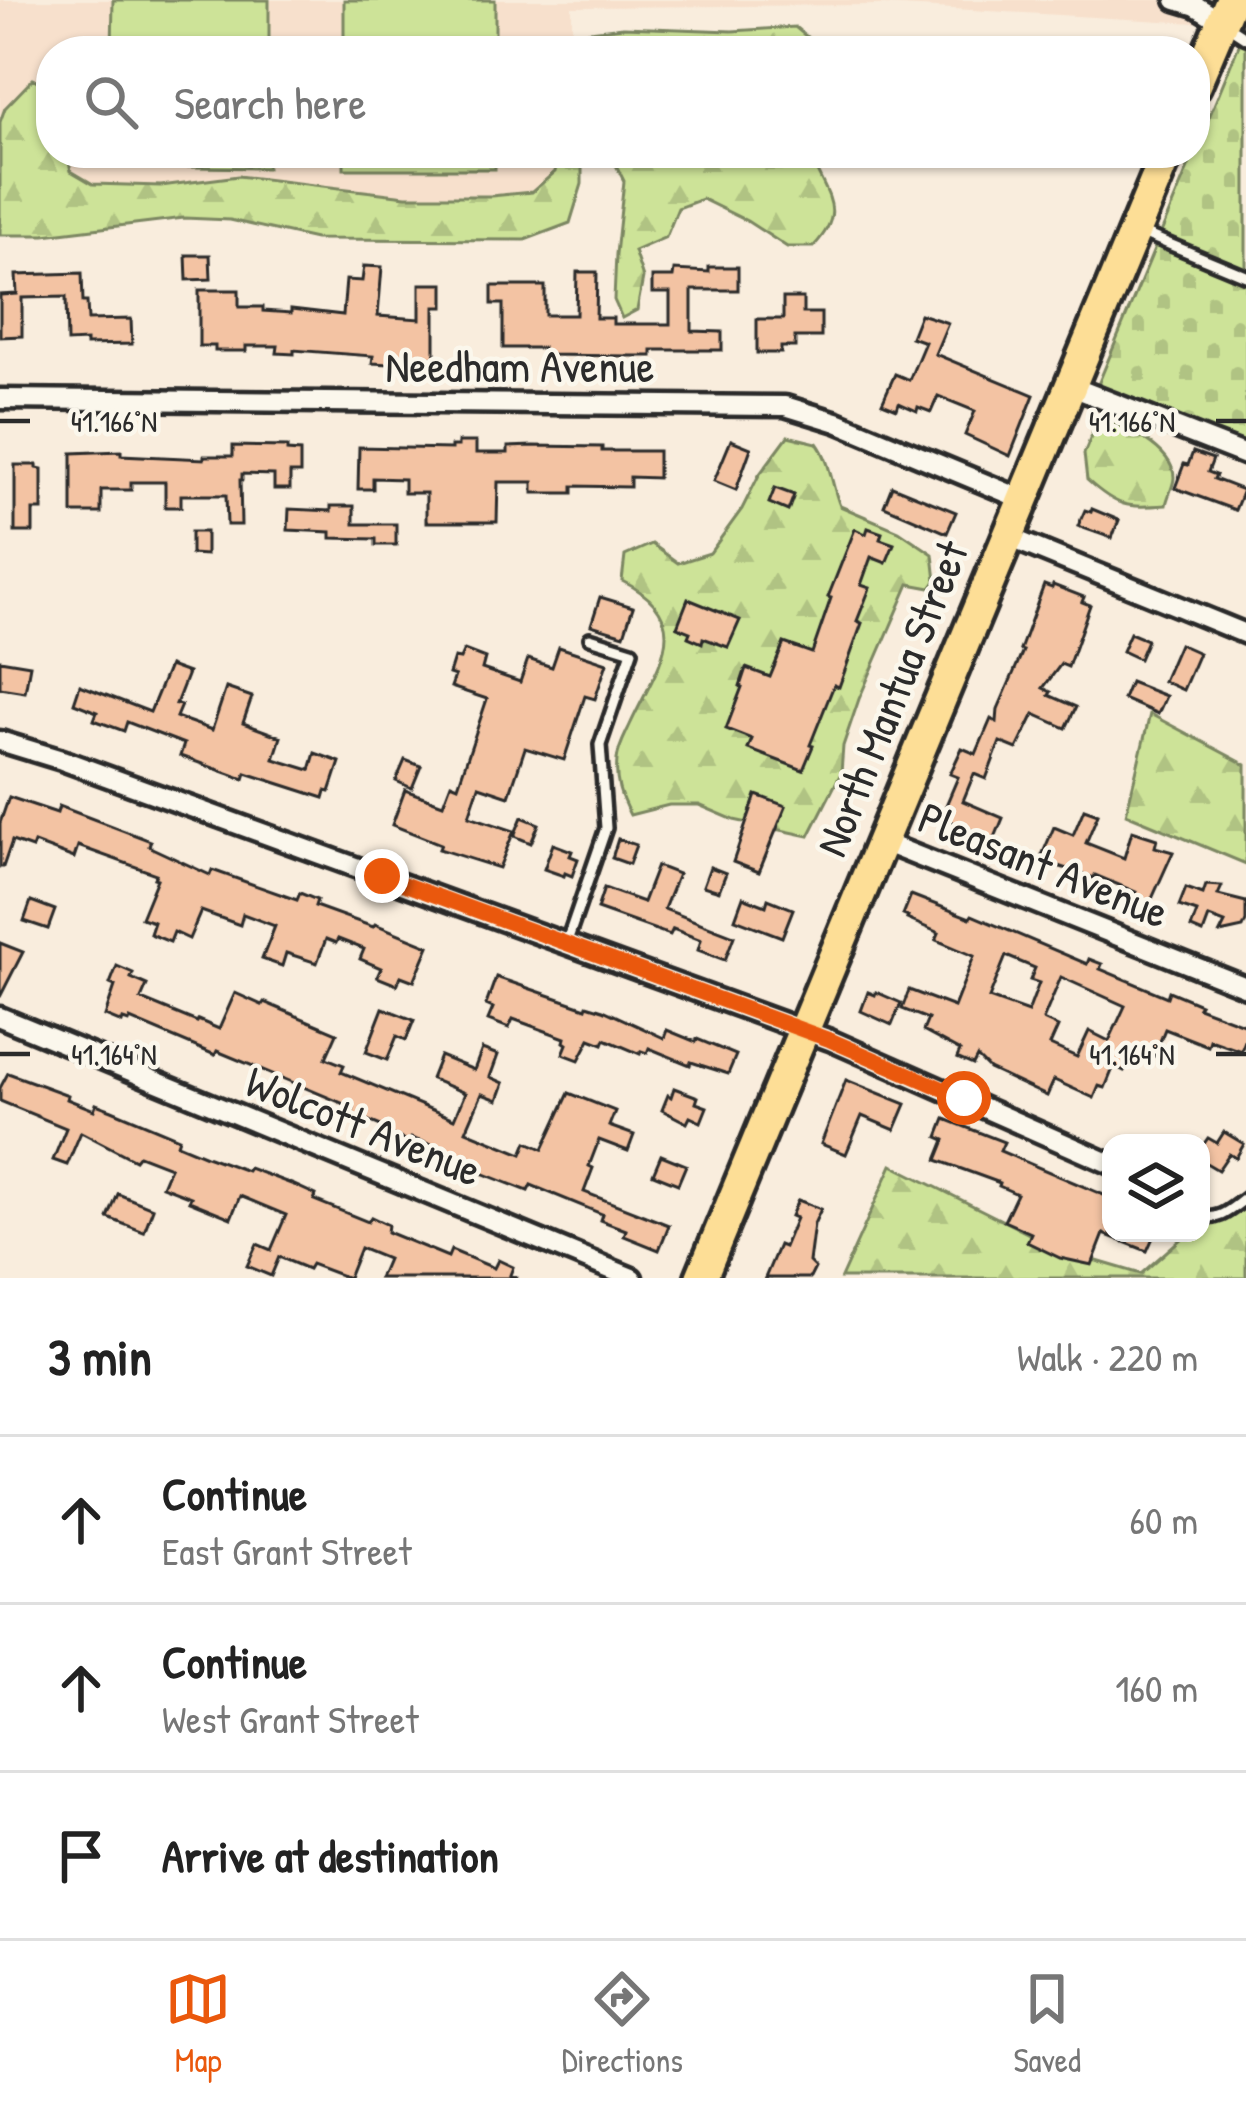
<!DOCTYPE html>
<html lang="en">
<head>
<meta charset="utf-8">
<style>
  body { margin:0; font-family:"Patrick Hand",sans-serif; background:#f2f2f2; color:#222 }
  .controls { position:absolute; right:36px; bottom:36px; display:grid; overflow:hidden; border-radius:24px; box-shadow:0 3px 9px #0004 }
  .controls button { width:108px; height:108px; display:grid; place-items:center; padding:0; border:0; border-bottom:3px solid #e0e0e0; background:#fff; color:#222; font:60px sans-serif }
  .stop { position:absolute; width:36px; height:36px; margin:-27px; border:9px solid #ea580c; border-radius:50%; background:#fff }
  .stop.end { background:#ea580c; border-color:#fff; box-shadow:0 3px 12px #0008 }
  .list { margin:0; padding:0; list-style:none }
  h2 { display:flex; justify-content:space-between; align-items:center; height:156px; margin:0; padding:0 48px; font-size:51px }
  h2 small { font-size:39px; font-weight:400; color:#767676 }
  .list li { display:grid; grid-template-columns:78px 1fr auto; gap:36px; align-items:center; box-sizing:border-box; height:168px; padding:0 48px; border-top:3px solid #e0e0e0 }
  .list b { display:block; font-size:45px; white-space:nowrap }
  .list p { margin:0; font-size:39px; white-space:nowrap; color:#767676 }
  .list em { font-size:39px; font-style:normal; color:#767676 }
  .icon { flex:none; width:66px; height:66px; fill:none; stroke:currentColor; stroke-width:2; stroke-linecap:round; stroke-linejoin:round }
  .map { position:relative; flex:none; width:1246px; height:1278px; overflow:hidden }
  .search { position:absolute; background:#fff; box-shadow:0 3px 9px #0004; left:36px; right:36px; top:36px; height:132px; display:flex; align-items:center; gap:30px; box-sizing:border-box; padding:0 42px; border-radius:48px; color:#767676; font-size:45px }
  .sheet { height:660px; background:#fff }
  nav { display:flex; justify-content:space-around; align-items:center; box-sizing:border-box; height:168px; border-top:3px solid #e0e0e0; background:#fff; font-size:33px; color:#767676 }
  nav a { display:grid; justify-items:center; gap:6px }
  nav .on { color:#ea580c }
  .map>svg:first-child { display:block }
  .built { fill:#f7e0cc }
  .forest { fill:url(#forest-firs); stroke:#7c8762; stroke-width:3 }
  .cemetery { fill:url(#cemetery-stones); stroke:#7c8762; stroke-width:3 }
  .pitch { fill:#cde398; stroke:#7c8762; stroke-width:3 }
  .building { fill:#f3c3a3; stroke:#2b2b2b; stroke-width:3; fill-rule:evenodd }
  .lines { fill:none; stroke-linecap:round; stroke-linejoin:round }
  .lane-casing { stroke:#2b2b2b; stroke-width:18 }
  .street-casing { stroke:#2b2b2b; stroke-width:27 }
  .primary-casing { stroke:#2b2b2b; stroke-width:39 }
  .lane { stroke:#fbf7ec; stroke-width:9 }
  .street { stroke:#fbf7ec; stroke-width:18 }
  .primary { stroke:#fdde96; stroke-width:30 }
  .route { stroke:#ea580c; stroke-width:15 }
  .ticks { fill:none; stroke:#2b2b2b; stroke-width:4.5 }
  .labels { text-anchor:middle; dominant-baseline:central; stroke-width:9; stroke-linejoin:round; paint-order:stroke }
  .street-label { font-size:45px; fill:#2b2b2b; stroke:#fbf7ec }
  .ticks-label { font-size:30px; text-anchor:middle; fill:#2b2b2b; stroke:#fbf7ec; stroke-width:9; stroke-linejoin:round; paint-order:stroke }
</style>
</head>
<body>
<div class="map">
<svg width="1246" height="1278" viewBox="0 0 1246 1278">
  <defs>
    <pattern id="forest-firs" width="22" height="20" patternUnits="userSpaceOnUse" patternTransform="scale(3)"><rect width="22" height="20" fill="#cde398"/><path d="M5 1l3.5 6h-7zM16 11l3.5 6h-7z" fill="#b0c383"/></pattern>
    <pattern id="cemetery-stones" width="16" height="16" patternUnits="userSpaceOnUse" patternTransform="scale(3)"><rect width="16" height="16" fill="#cde398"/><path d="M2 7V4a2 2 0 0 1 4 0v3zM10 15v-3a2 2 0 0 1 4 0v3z" fill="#b0c383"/></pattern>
  </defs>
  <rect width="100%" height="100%" fill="#f9eddd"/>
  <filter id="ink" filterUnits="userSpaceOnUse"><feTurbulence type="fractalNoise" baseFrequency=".00833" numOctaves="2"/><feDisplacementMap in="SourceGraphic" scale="24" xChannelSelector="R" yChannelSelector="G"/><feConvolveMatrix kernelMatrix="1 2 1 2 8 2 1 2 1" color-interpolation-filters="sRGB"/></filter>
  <g filter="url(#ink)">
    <path class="built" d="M 0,0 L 1206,0 L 1196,23 L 884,5 L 572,7 L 572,51 L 51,51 L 51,153 L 572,153 L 572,206 L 0,201 Z"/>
    <g class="forest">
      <path d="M 623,27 L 732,31 L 795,27 L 807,37 L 813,51 L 563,51 L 564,34 Z"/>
      <path d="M 33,79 L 51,86 L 51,153 L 67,153 L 71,171 L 93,184 L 161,186 L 238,176 L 406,196 L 491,196 L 532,192 L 555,172 L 559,153 L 582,153 L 582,184 L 570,223 L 525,240 L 315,239 L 230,220 L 184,218 L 44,235 L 0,235 L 0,122 L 5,108 Z"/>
      <path d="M 610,153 L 810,153 C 823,195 850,208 813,247 L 787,247 L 747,221 L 702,199 L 678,208 L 666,237 L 634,251 L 643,278 L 637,310 L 622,318 L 614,300 L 616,254 L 624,181 Z"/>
      <path d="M 1098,420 C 1122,423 1173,449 1174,477 C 1174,486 1168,495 1166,505 C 1126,508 1117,507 1087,480 L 1084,454 Z"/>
      <path d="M 788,436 L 817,443 C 831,462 831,484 840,506 L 899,531 L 933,554 L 936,581 L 931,588 L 909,584 L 859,699 L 843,746 L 841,773 L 809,836 L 734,820 L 699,805 L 669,805 L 630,815 C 620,796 615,782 617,760 C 618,748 625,736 630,725 C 657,666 699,619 622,581 L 625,556 L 652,544 L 678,563 L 710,553 L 742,509 L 759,475 Z"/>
      <path d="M 1150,714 L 1246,765 L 1246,864 L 1126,814 Z"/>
      <path d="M 892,1165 L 1063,1251 L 1141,1274 L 1183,1237 L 1201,1233 L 1201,1229 L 1246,1209 L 1246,1278 L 841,1278 Z"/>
    </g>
    <path class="cemetery" d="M 1246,28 L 1246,454 L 1097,387 Z"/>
    <g class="pitch">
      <path d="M 113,0 L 269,0 L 269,51 L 112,51 Z"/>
      <rect x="344" y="0" width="151" height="51"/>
      <path d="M 111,153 L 267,153 L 267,168 L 111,166 Z"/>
      <rect x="344" y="153" width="151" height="16"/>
    </g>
    <g class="building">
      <path d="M 186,255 L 210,255 L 211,279 L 187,280 Z"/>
      <path d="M 364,266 L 382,267 L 378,316 L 420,319 L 420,284 L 444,284 L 444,307 L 435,307 L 435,358 L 391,358 L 390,364 L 372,363 L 373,356 L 294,350 L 294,354 L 277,353 L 278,346 L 246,346 L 246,351 L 215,351 L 215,346 L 199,346 L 199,290 L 239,290 L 239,307 L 263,307 L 263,311 L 291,313 L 291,309 L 343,315 L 346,280 L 362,281 Z"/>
      <path d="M 709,267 L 738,267 L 738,290 L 692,290 L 692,331 L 722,332 L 722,350 L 652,350 L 652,356 L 631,356 L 543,355 L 543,348 L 503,348 L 503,304 L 492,304 L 492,286 L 545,286 L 545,315 L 576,315 L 577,272 L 597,272 L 596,318 L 613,318 L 613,324 L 670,324 L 670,293 L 652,293 L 652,277 L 673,277 L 674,270 L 709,272 Z"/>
      <path d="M 82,273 L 83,302 L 87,302 L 88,320 L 131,319 L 132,344 L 86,345 L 86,341 L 67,342 L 66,297 L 22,298 L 22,336 L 0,337 L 0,295 L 17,294 L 16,275 Z"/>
      <path d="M 783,298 L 803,298 L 803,313 L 821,313 L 821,337 L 795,337 L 795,347 L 781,347 L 781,353 L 757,353 L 757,319 L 783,319 Z"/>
      <path d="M 920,314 L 948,323 L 935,354 L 1034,395 L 1010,456 L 965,435 L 975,411 L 938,396 L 931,412 L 918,407 L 917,411 L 899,403 L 897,409 L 882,403 L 895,374 L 909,380 L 925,342 L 911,337 Z"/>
      <path d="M 731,440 L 751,448 L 736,490 L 714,481 Z"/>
      <path d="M 458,442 L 476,442 L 476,453 L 508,453 L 508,447 L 533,446 L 602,447 L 602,451 L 658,451 L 658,478 L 630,477 L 630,487 L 573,486 L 573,493 L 533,493 L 533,482 L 498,482 L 497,522 L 426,522 L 426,493 L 404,493 L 404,479 L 373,478 L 373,489 L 358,489 L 359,447 L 451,449 L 451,446 L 458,446 Z"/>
      <path d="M 233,446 L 287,447 L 287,451 L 300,452 L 300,473 L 290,473 L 290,489 L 274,489 L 274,475 L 242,474 L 242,480 L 240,480 L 241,525 L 227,525 L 226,495 L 181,495 L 181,507 L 165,507 L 165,482 L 131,482 L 131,490 L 101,490 L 101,513 L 72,513 L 72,453 L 121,451 L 121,455 L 204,459 L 204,456 L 233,456 Z"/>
      <path d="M 1193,452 L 1213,459 L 1208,472 L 1216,475 L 1214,479 L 1243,490 L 1235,510 L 1175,488 L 1184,464 L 1188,465 Z"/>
      <path d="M 15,465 L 37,465 L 37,468 L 42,469 L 42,510 L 33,510 L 33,532 L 15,532 Z"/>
      <path d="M 892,486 L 956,512 L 947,533 L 884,506 Z"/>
      <path d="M 775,488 L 794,495 L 788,511 L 769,503 Z"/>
      <path d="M 331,506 L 354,506 L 354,524 L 396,524 L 396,545 L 376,545 L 376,539 L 331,538 L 331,532 L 288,530 L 289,509 L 331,511 Z"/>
      <path d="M 1092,509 L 1119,520 L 1112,538 L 1078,526 L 1085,510 L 1091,512 Z"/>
      <path d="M 868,528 L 882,533 L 880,539 L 894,544 L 886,563 L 871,557 L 861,585 L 870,588 L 857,621 L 862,623 L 839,687 L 834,685 L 810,745 L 813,746 L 803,770 L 748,749 L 752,739 L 726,729 L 742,687 L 740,686 L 746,668 L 770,677 L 784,643 L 812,653 L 831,598 L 828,597 L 855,529 L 866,534 Z"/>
      <path d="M 191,532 L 206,532 L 206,555 L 191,554 Z"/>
      <path d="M 1044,585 L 1052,588 L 1053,585 L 1084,597 L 1082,602 L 1090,605 L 1068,667 L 1061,664 L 1043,688 L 1051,692 L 1049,695 L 1076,707 L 1066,728 L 1034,714 L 1017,749 L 1000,742 L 986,779 L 974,774 L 963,801 L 1003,818 L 994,840 L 941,817 L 958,777 L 950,774 L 962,748 L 976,754 L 991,719 L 997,722 L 998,709 L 1023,651 L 1020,650 Z"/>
      <path d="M 600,597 L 633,607 L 624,635 L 591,625 Z"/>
      <path d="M 688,599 L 740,620 L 728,647 L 703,638 L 702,643 L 688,637 L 690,632 L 677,627 Z"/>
      <path d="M 1130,633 L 1147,640 L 1139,659 L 1122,651 Z"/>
      <path d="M 1179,644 L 1199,653 L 1183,690 L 1163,681 Z"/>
      <path d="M 559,647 L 607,663 L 595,699 L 585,696 L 564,760 L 525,748 L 509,796 L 479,786 L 469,816 L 514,831 L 499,868 L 439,849 L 441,844 L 392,825 L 405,790 L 443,804 L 451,783 L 458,786 L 487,699 L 451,687 L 455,676 L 449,674 L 454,658 L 460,659 L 464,650 L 485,658 L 482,669 L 520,682 L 528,659 L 552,667 Z"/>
      <path d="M 0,660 L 30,665 L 25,692 L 0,688 Z"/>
      <path d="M 169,666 L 188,673 L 176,704 L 181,705 L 176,717 L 212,730 L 226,688 L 252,697 L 243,723 L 281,737 L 274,759 L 310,770 L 315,753 L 340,762 L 330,792 L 326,791 L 324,798 L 246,773 L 244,779 L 180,756 L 184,744 L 127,722 L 124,731 L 94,720 L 97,712 L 74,703 L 80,685 L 150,712 Z"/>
      <path d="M 1130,682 L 1166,696 L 1158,714 L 1123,699 Z"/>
      <path d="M 405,760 L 421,766 L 412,788 L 396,781 Z"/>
      <path d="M 756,795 L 786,806 L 759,872 L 733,862 Z"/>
      <path d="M 9,797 L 57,813 L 59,806 L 151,841 L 149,846 L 152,848 L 210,875 L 212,870 L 297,900 L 300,893 L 317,900 L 315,906 L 373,927 L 375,924 L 429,946 L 414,981 L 401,976 L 397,985 L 377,977 L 381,968 L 360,959 L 364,949 L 338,939 L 336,943 L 326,939 L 317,963 L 286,953 L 282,966 L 262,959 L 275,926 L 243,914 L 240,925 L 201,911 L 189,939 L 174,932 L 170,942 L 150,934 L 154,922 L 141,918 L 157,879 L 154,878 L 156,874 L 78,846 L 74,858 L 34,843 L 32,848 L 12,841 L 3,867 L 0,867 L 0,823 Z"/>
      <path d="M 1084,809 L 1098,814 L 1086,843 L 1124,858 L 1132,831 L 1157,839 L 1155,847 L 1173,852 L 1150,903 L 1134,897 L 1136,892 L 1095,875 L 1094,878 L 1040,860 L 1054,827 L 1073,835 Z"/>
      <path d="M 522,817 L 539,824 L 531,843 L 514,836 Z"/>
      <path d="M 618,839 L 636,845 L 629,864 L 612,858 Z"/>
      <path d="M 553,844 L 572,851 L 570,856 L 578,859 L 572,876 L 565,873 L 564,876 L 544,869 Z"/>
      <path d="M 657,866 L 678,874 L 664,909 L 734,936 L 725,960 L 698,950 L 701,940 L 673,929 L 670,935 L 597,909 L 604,888 L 643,902 Z"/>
      <path d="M 710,867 L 726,873 L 719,891 L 703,886 Z"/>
      <path d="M 1206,885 L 1222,886 L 1218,895 L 1246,902 L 1246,921 L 1243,928 L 1220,933 L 1225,923 L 1209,917 L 1203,933 L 1191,928 L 1197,912 L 1179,906 L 1186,888 L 1203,894 Z"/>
      <path d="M 911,895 L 970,918 L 972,915 L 1087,964 L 1089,959 L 1102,964 L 1100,969 L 1167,997 L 1169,991 L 1200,1004 L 1198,1007 L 1246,1025 L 1246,1038 L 1241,1051 L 1210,1040 L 1208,1046 L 1165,1029 L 1154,1056 L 1134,1048 L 1124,1071 L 1114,1066 L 1105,1088 L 1099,1086 L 1094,1098 L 1054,1080 L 1047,1096 L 989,1069 L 977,1057 L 973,1065 L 957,1058 L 960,1051 L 923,1031 L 928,1019 L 902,1009 L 909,990 L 954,1007 L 974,956 L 936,940 L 939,933 L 907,919 L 908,917 L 903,915 ZM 1006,956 L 1035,968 L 1030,980 L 1039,983 L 1028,1012 L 989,998 ZM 1061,977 L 1125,1006 L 1109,1041 L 1089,1031 L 1077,1057 L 1050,1045 L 1058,1027 L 1043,1020 Z"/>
      <path d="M 743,897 L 766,906 L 768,899 L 793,909 L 782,937 L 735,919 Z"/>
      <path d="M 31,901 L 55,910 L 48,929 L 24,921 Z"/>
      <path d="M 0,943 L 23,952 L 0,997 Z"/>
      <path d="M 117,966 L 133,973 L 131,978 L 147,985 L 141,999 L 197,1022 L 198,1020 L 219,1029 L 235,993 L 262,1005 L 264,1002 L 337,1033 L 326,1058 L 344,1065 L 341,1072 L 454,1119 L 465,1093 L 431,1079 L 440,1056 L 474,1070 L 482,1049 L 498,1055 L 490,1077 L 504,1083 L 498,1100 L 482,1094 L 466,1131 L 522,1154 L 527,1142 L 543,1149 L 569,1093 L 615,1111 L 609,1126 L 634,1135 L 628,1151 L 599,1140 L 589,1166 L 593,1168 L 584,1192 L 669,1225 L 659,1250 L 624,1236 L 626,1230 L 600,1220 L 602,1214 L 531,1185 L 528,1191 L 469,1168 L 471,1161 L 432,1145 L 411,1138 L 409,1142 L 387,1133 L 388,1129 L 352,1114 L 354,1108 L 217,1051 L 215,1055 L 130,1019 L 129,1022 L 123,1020 L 122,1023 L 105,1016 L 115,986 L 110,984 Z"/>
      <path d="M 496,977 L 586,1008 L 587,1005 L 603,1010 L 664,1038 L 667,1030 L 696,1042 L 697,1039 L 736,1055 L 728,1074 L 691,1062 L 690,1065 L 649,1048 L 647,1053 L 641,1051 L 640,1054 L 605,1039 L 603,1044 L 590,1039 L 579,1060 L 563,1054 L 567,1044 L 564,1042 L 565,1038 L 513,1019 L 509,1028 L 488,1020 L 493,1008 L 486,1005 Z"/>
      <path d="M 868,992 L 875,995 L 876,992 L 901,1003 L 892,1025 L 861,1011 Z"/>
      <path d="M 383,1008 L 414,1020 L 406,1040 L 397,1036 L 387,1060 L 366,1052 Z"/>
      <path d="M 8,1073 L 68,1095 L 67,1099 L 94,1110 L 96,1104 L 112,1110 L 179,1138 L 177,1144 L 206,1156 L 247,1171 L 249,1168 L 294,1185 L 316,1195 L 314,1200 L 368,1222 L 371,1217 L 388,1225 L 387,1232 L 448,1257 L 451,1250 L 494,1268 L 498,1260 L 513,1267 L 510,1275 L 518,1278 L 379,1278 L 387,1259 L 360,1248 L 348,1278 L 311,1264 L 308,1269 L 279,1257 L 271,1276 L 247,1266 L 257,1244 L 271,1250 L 286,1215 L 240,1196 L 231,1218 L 189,1201 L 191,1197 L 162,1186 L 170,1167 L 139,1155 L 135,1160 L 81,1132 L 67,1165 L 53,1160 L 66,1128 L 0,1101 L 0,1088 Z"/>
      <path d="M 846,1080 L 906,1104 L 895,1130 L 862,1116 L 846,1154 L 821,1144 Z"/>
      <path d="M 674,1088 L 698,1097 L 696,1103 L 707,1107 L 701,1122 L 690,1117 L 687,1123 L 662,1110 L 668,1095 L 671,1097 Z"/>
      <path d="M 945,1119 L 1004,1142 L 1000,1151 L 1111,1198 L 1111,1233 L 1155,1233 L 1147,1251 L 1104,1234 L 1092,1265 L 1060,1258 L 1027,1242 L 1031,1233 L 1004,1221 L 1017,1194 L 999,1186 L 1000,1183 L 937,1160 L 945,1140 L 938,1137 Z"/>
      <path d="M 1224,1132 L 1244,1144 L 1236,1158 L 1229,1154 L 1218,1170 L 1201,1160 L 1201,1148 L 1208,1138 L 1217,1143 Z"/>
      <path d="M 661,1155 L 686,1165 L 678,1184 L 653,1174 Z"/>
      <path d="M 118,1194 L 153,1208 L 144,1232 L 108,1218 Z"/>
      <path d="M 798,1200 L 821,1209 L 814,1224 L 809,1262 L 815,1268 L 810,1278 L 765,1278 L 779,1245 L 784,1247 L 796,1218 L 791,1216 Z"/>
    </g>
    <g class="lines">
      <g class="lane-casing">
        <g id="lane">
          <path d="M 1226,25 L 1246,38"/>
          <path d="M 1140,232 L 1246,276"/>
          <path d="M 566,944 L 606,828 L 600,745 L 632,651 L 590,638"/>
          <path d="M 1201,1216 C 1219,1222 1232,1208 1246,1198"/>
        </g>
      </g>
      <g class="street-casing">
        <g id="street">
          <path d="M 1176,0 L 1196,6 L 1222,22"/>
          <path d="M 1070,386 L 1246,455"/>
          <path d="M 0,399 L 785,406 L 837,422 L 1022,499"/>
          <path d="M 1006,536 L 1246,634"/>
          <path d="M 0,741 L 62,760 L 830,1040 L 1111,1164"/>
          <path d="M 880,841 L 1246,987"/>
          <path d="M 0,1017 L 632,1278"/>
        </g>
      </g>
      <g class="primary-casing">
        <g id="primary">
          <path d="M 1195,85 L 1231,0"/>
          <path d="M 701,1278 L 1167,153"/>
        </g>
      </g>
      <use href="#lane" class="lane"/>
      <use href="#street" class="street"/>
      <use href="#primary" class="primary"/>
    </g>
  </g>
  <g class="lines" filter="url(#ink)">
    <path class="route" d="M 382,876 L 830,1040 L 964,1098"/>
  </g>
  <path class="ticks" d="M 0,421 L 30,421M 1216,421 L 1246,421M 0,1054 L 30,1054M 1216,1054 L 1246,1054"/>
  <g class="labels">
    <g class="street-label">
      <text x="520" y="365">Needham Avenue</text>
      <text transform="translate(891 698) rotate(-68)">North Mantua Street</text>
      <text transform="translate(1044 864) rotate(22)">Pleasant Avenue</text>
      <text transform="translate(364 1125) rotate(22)">Wolcott Avenue</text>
    </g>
  </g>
  <g class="ticks-label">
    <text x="114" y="432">41.166°N</text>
    <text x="1132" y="432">41.166°N</text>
    <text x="114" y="1065">41.164°N</text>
    <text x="1132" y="1065">41.164°N</text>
  </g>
</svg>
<div class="controls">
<button><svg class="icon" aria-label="layers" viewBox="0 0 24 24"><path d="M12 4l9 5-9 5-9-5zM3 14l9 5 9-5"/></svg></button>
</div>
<div class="stop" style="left:964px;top:1098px"></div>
<div class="stop end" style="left:382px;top:876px"></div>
<div class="search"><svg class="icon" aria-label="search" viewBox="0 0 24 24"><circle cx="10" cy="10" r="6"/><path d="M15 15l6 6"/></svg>Search here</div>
</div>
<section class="sheet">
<h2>3 min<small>Walk · 220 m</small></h2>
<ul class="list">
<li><svg class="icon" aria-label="ahead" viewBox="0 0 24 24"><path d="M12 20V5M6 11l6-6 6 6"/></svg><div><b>Continue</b><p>East Grant Street</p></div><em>60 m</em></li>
<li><svg class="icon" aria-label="ahead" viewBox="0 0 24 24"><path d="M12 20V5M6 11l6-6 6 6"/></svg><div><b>Continue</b><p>West Grant Street</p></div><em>160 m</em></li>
<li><svg class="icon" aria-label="arrive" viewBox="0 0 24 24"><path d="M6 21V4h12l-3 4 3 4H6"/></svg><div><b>Arrive at destination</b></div></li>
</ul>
</section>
<nav>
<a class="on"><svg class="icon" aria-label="map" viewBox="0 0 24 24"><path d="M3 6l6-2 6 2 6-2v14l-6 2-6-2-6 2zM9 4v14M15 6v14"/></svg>Map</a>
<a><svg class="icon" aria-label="directions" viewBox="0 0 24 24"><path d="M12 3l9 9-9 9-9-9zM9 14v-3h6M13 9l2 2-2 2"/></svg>Directions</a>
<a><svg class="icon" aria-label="saved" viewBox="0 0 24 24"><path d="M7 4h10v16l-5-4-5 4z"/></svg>Saved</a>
</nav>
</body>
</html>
